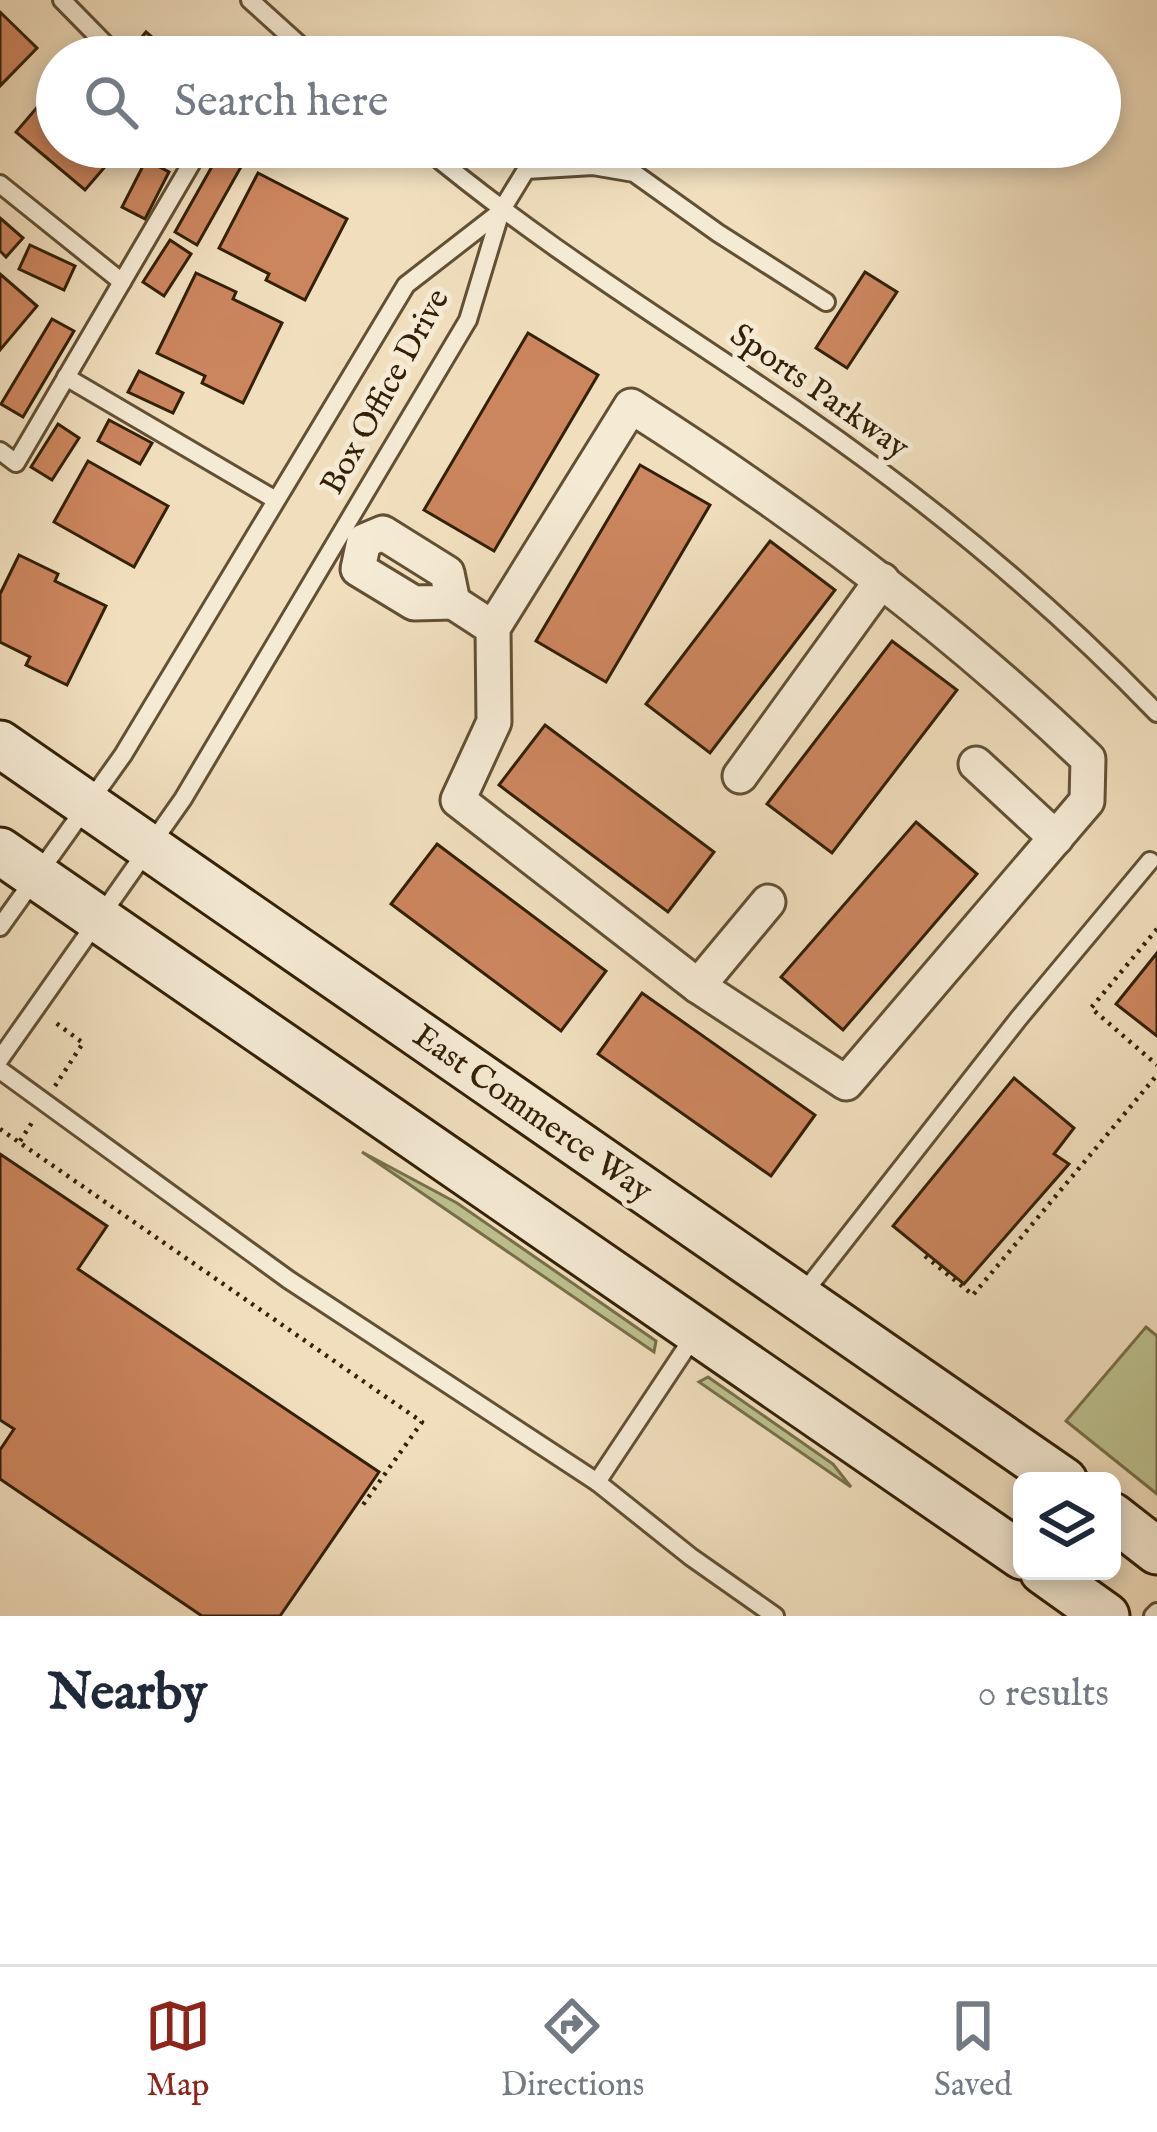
<!DOCTYPE html>
<html lang="en">
<head>
<meta charset="utf-8">
<style>
  body { margin:0; font-family:"IM FELL English",serif; background:#f6f6f7; color:#1f2937 }
  .controls { position:absolute; right:36px; bottom:36px; display:grid; overflow:hidden; border-radius:18px; box-shadow:0 6px 18px #0003 }
  .controls button { width:108px; height:108px; display:grid; place-items:center; padding:0; border:0; border-bottom:3px solid #e0e1e3; background:#fff; color:#1f2937; font:60px sans-serif }
  .list { margin:0; padding:0; list-style:none }
  h2 { display:flex; justify-content:space-between; align-items:center; height:156px; margin:0; padding:0 48px; font-size:51px }
  h2 small { font-size:39px; font-weight:400; color:#747a83 }
  .icon { flex:none; width:66px; height:66px; fill:none; stroke:currentColor; stroke-width:2; stroke-linecap:round; stroke-linejoin:round }
  .map { position:relative; flex:none; width:1157px; height:1616px; overflow:hidden }
  .search { position:absolute; background:#fff; box-shadow:0 6px 18px #0003; left:36px; right:36px; top:36px; height:132px; display:flex; align-items:center; gap:30px; box-sizing:border-box; padding:0 42px; border-radius:66px; color:#747a83; font-size:45px }
  .sheet { height:348px; background:#fff }
  nav { display:flex; justify-content:space-around; align-items:center; box-sizing:border-box; height:168px; border-top:3px solid #e0e1e3; background:#fff; font-size:33px; color:#747a83 }
  nav a { display:grid; justify-items:center; gap:6px }
  nav .on { color:#8f2418 }
  .map>svg:first-child { display:block }
  .green { fill:#bcc18f; stroke:#78704a; stroke-width:3 }
  .building { fill:#cc865e; stroke:#332006; stroke-width:3 }
  .lines { fill:none; stroke-linecap:round; stroke-linejoin:round }
  .service-casing { stroke:#625034; stroke-width:22 }
  .minor-casing { stroke:#625034; stroke-width:39 }
  .secondary-casing { stroke:#332006; stroke-width:51 }
  .path { stroke:#332006; stroke-width:4.5; stroke-dasharray:3 6; stroke-linecap:butt }
  .service { stroke:#f5ead4; stroke-width:16 }
  .minor { stroke:#f5ead4; stroke-width:33 }
  .secondary { stroke:#f5ead4; stroke-width:45 }
  .labels { text-anchor:middle; dominant-baseline:central; stroke-width:10; stroke-linejoin:round; paint-order:stroke }
  .street-label { font-size:33px; fill:#332006; stroke:#f5ead4 }
</style>
</head>
<body>
<div class="map">
<svg width="1157" height="1616" viewBox="0 0 1157 1616">
  <rect width="100%" height="100%" fill="#f0debd"/>
  <filter id="stains"><feTurbulence type="fractalNoise" baseFrequency=".00167" numOctaves="4"/><feColorMatrix values="0 0 0 0 .2 0 0 0 0 .09 0 0 0 0 .02 0 0 0 .5 -.17"/></filter>
  <radialGradient id="worn" r=".72"><stop offset=".6" stop-color="#630" stop-opacity="0"/><stop offset="1" stop-color="#630" stop-opacity=".3"/></radialGradient>
  <g class="green">
    <path d="M 362,1152 L 457,1203 L 656,1341 L 654,1352 Z"/>
    <path d="M 1146,1327 L 1157,1336 L 1157,1494 L 1066,1421 Z"/>
    <path d="M 708,1377 L 833,1464 L 851,1487 L 699,1382 Z"/>
  </g>
  <g class="building">
    <path d="M 0,12 L 37,48 L 0,86 Z"/>
    <path d="M 146,32 L 175,57 L 141,57 L 132,49 Z"/>
    <path d="M 57,84 L 57,147 L 122,147 L 85,190 L 16,132 Z"/>
    <path d="M 223,147 L 246,158 L 197,245 L 175,232 Z"/>
    <path d="M 146,160 L 169,172 L 145,219 L 122,207 Z"/>
    <path d="M 258,173 L 347,219 L 305,300 L 266,280 L 269,274 L 219,248 Z"/>
    <path d="M 0,218 L 23,238 L 6,257 L 0,251 Z"/>
    <path d="M 170,240 L 191,254 L 164,296 L 143,282 Z"/>
    <path d="M 30,245 L 75,266 L 64,290 L 19,269 Z"/>
    <path d="M 865,272 L 897,292 L 847,368 L 816,348 Z"/>
    <path d="M 196,273 L 236,292 L 233,299 L 282,323 L 243,403 L 202,383 L 205,376 L 157,353 Z"/>
    <path d="M 0,274 L 37,306 L 0,350 Z"/>
    <path d="M 52,319 L 74,331 L 23,417 L 1,404 Z"/>
    <path d="M 528,333 L 598,375 L 494,551 L 424,510 Z"/>
    <path d="M 139,371 L 183,393 L 173,413 L 128,392 Z"/>
    <path d="M 109,420 L 152,443 L 140,464 L 98,441 Z"/>
    <path d="M 58,424 L 79,438 L 52,480 L 31,467 Z"/>
    <path d="M 88,461 L 168,506 L 134,567 L 54,522 Z"/>
    <path d="M 640,465 L 710,505 L 606,682 L 536,641 Z"/>
    <path d="M 770,541 L 835,590 L 710,753 L 646,704 Z"/>
    <path d="M 19,555 L 58,574 L 55,581 L 106,606 L 67,685 L 26,665 L 30,657 L 0,642 L 0,594 Z"/>
    <path d="M 892,641 L 957,690 L 832,853 L 767,804 Z"/>
    <path d="M 545,725 L 714,852 L 668,912 L 499,785 Z"/>
    <path d="M 916,822 L 977,874 L 843,1030 L 781,977 Z"/>
    <path d="M 437,844 L 606,971 L 561,1031 L 391,904 Z"/>
    <path d="M 1157,953 L 1157,1036 L 1116,1004 Z"/>
    <path d="M 642,993 L 815,1115 L 771,1176 L 598,1054 Z"/>
    <path d="M 1014,1078 L 1074,1128 L 1054,1154 L 1069,1164 L 964,1284 L 893,1226 Z"/>
    <path d="M 0,1154 L 107,1226 L 78,1269 L 379,1472 L 280,1616 L 202,1616 L 0,1479 L 0,1450 L 14,1429 L 0,1420 Z"/>
  </g>
  <g class="lines">
    <g class="service-casing">
      <g id="service">
        <path d="M 62,0 L 118,57"/>
        <path d="M 250,0 L 313,57"/>
        <path d="M 424,147 C 543,247 676,327 803,415 C 930,503 1050,602 1157,713"/>
        <path d="M 0,184 L 122,282"/>
        <path d="M 66,377 L 274,499"/>
        <path d="M 0,451 L 16,463 L 201,147"/>
        <path d="M 0,927 L 123,755 L 406,285 L 500,212"/>
        <path d="M 0,1059 L 183,799 L 468,320 L 501,211 L 526,170 L 593,166 L 634,173 L 718,233 L 826,302"/>
        <path d="M 0,1070 L 289,1280 L 597,1482 L 691,1557 L 775,1616"/>
        <path d="M 802,1295 L 1019,1018 L 1150,861"/>
        <path d="M 597,1482 L 696,1333"/>
        <path d="M 1153,1616 L 1157,1612"/>
      </g>
    </g>
    <g class="minor-casing">
      <g id="minor">
        <path d="M 383,533 L 447,573 L 453,602 L 414,603 L 358,569 L 364,541 Z"/>
        <path d="M 453,602 L 493,628 L 631,406 C 794,510 948,624 1088,759 L 1087,801 L 846,1083 L 698,986 L 458,800 L 494,722 L 493,628"/>
        <path d="M 976,764 L 1056,838"/>
        <path d="M 740,776 L 882,580"/>
        <path d="M 698,986 L 768,902"/>
      </g>
    </g>
    <g class="secondary-casing">
      <g id="secondary">
        <path d="M 0,744 L 1064,1481"/>
        <path d="M 0,851 L 1022,1556"/>
        <path d="M 1112,1516 L 1157,1551"/>
        <path d="M 1043,1571 L 1106,1616"/>
      </g>
    </g>
    <g class="path">
      <path d="M 1157,929 L 1091,1008 L 1157,1065"/>
      <path d="M 55,1086 L 83,1043 L 56,1023"/>
      <path d="M 0,1129 L 422,1422 L 360,1509"/>
      <path d="M 20,1141 L 33,1121"/>
      <path d="M 925,1256 L 973,1295 L 1157,1075"/>
    </g>
    <use href="#service" class="service"/>
    <use href="#minor" class="minor"/>
    <use href="#secondary" class="secondary"/>
  </g>
  <g class="labels">
    <g class="street-label">
      <text transform="translate(386 392) rotate(-61)">Box Office Drive</text>
      <text transform="translate(819 392) rotate(35)">Sports Parkway</text>
      <text transform="translate(532 1114) rotate(35)">East Commerce Way</text>
    </g>
  </g>
  <rect width="100%" height="100%" filter="url(#stains)"/>
  <rect width="100%" height="100%" fill="url(#worn)"/>
</svg>
<div class="controls">
<button><svg class="icon" aria-label="layers" viewBox="0 0 24 24"><path d="M12 4l9 5-9 5-9-5zM3 14l9 5 9-5"/></svg></button>
</div>
<div class="search"><svg class="icon" aria-label="search" viewBox="0 0 24 24"><circle cx="10" cy="10" r="6"/><path d="M15 15l6 6"/></svg>Search here</div>
</div>
<section class="sheet">
<h2>Nearby<small>0 results</small></h2>
<ul class="list">
</ul>
</section>
<nav>
<a class="on"><svg class="icon" aria-label="map" viewBox="0 0 24 24"><path d="M3 6l6-2 6 2 6-2v14l-6 2-6-2-6 2zM9 4v14M15 6v14"/></svg>Map</a>
<a><svg class="icon" aria-label="directions" viewBox="0 0 24 24"><path d="M12 3l9 9-9 9-9-9zM9 14v-3h6M13 9l2 2-2 2"/></svg>Directions</a>
<a><svg class="icon" aria-label="saved" viewBox="0 0 24 24"><path d="M7 4h10v16l-5-4-5 4z"/></svg>Saved</a>
</nav>
</body>
</html>
